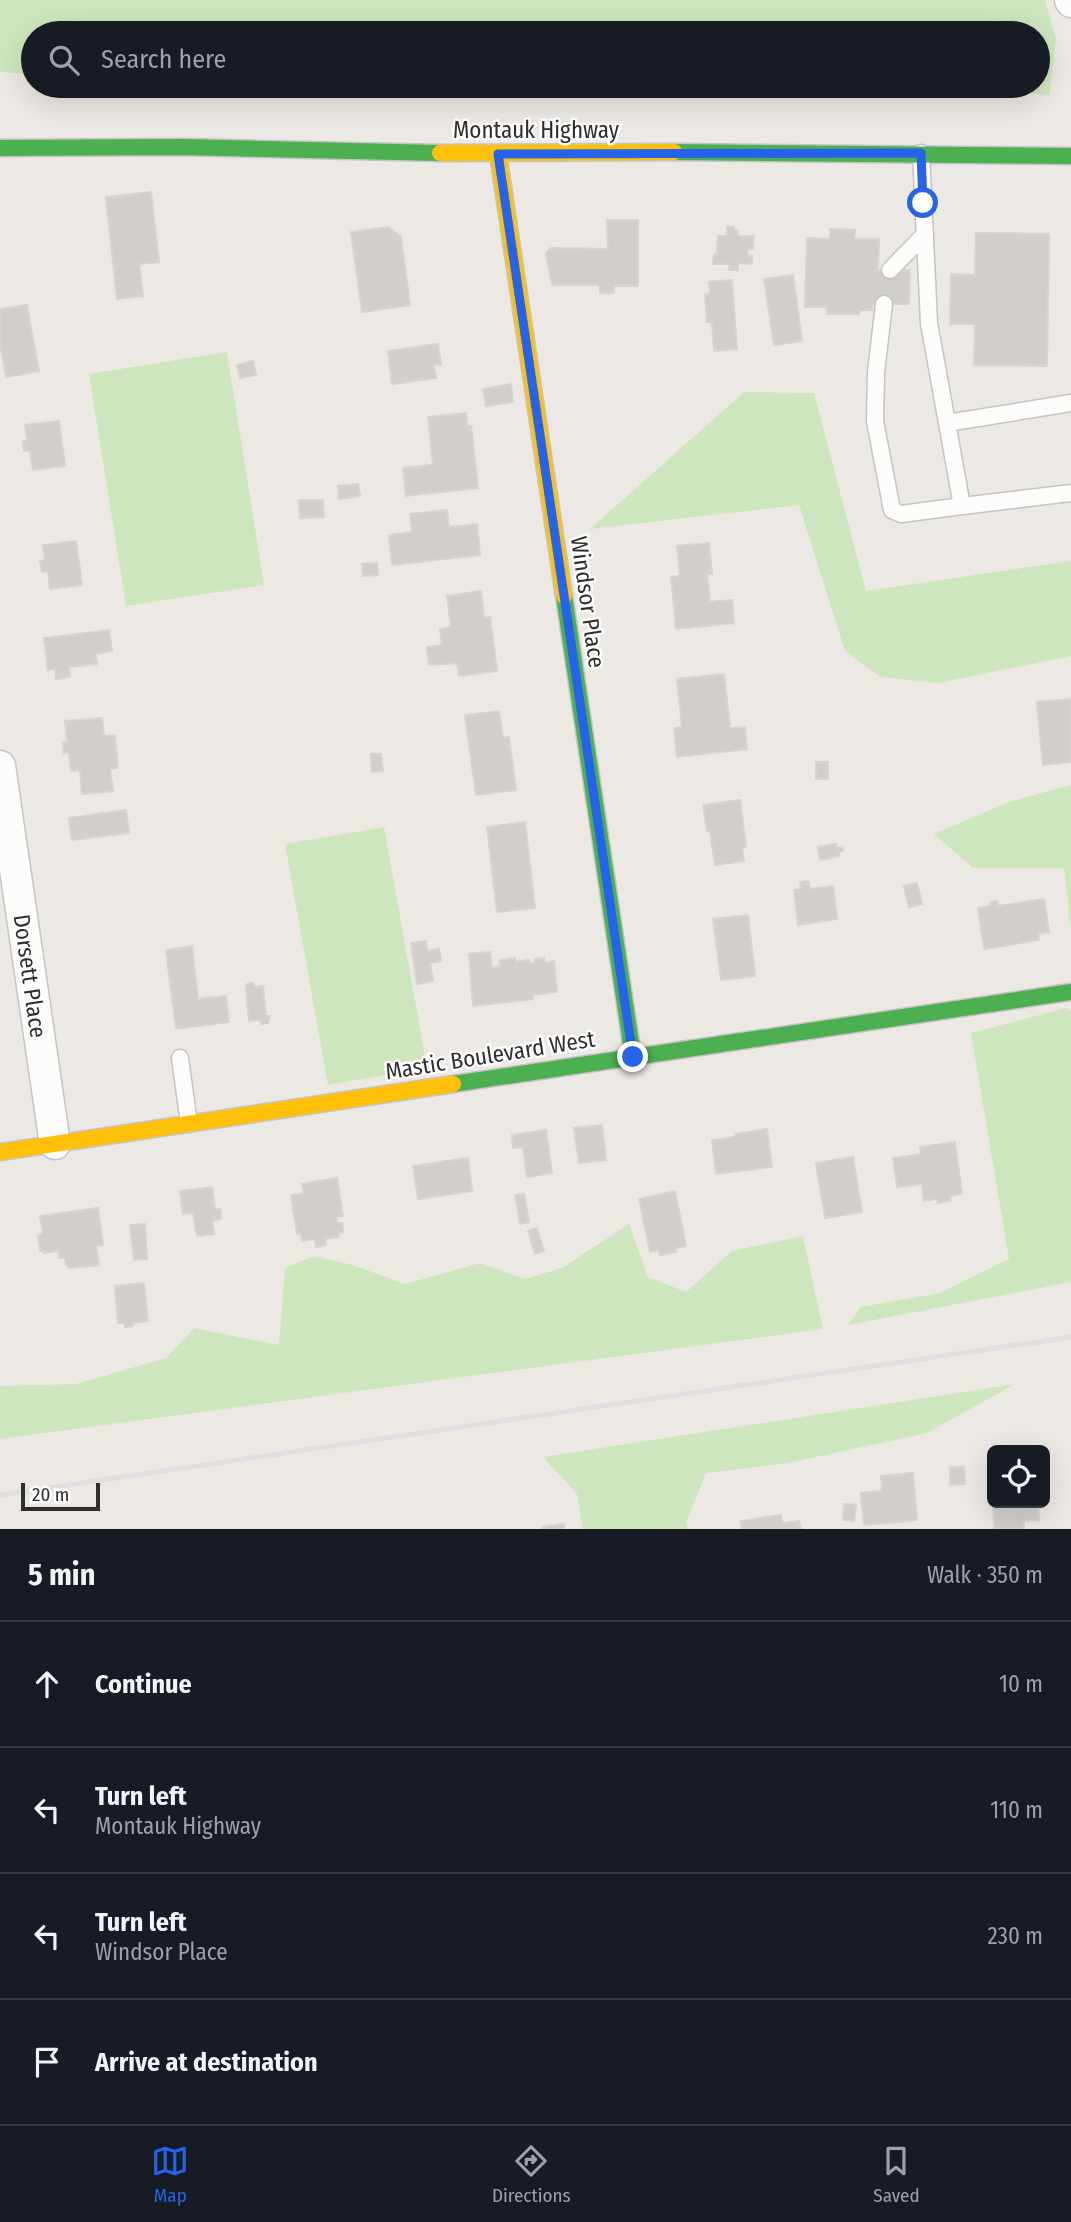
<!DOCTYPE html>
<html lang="en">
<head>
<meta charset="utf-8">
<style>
  body { margin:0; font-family:"Fira Sans Condensed",sans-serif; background:#242831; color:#f1f3f6 }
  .controls { position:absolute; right:21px; bottom:21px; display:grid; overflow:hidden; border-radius:10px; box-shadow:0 7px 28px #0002 }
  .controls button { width:63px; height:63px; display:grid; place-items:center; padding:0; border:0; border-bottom:2px solid #363941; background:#171b24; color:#f1f3f6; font:35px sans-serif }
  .scale { position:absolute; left:21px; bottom:18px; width:79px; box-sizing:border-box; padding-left:7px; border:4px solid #2e2e2e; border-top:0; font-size:19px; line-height:24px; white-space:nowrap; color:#2e2e2e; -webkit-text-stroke:5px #fff; paint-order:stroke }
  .stop { position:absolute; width:21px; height:21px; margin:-16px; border:5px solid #2563eb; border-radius:50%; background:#fff }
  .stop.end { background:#2563eb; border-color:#fff; box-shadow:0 2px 7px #0008 }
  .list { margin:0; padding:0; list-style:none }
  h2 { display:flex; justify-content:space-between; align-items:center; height:91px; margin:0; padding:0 28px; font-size:30px }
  h2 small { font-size:23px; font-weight:400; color:#9ea1a6 }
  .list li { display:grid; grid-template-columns:46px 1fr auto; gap:21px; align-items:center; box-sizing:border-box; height:126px; padding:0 28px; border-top:2px solid #363941 }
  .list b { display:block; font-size:26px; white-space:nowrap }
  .list p { margin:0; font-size:23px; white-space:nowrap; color:#9ea1a6 }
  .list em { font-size:23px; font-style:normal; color:#9ea1a6 }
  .icon { flex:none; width:38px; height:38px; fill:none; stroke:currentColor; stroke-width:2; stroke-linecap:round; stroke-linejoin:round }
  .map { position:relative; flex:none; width:1071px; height:1529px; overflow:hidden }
  .search { position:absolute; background:#171b24; box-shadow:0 7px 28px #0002; left:21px; right:21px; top:21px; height:77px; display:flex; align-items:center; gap:18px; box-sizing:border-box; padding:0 24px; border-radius:38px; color:#9ea1a6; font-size:26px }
  .sheet { height:595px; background:#171b24 }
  nav { display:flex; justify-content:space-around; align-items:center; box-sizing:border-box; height:98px; border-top:2px solid #363941; background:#171b24; font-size:19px; color:#9ea1a6 }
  nav a { display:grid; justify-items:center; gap:4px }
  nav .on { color:#2563eb }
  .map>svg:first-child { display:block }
  .green { fill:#cee6be }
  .building { fill:#d1cecb; stroke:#d7d4d0; stroke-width:2 }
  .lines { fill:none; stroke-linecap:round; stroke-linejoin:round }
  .lane-casing { stroke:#c5c4c5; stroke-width:19 }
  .street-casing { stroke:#c5c4c5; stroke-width:33 }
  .fast-casing { stroke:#c5c4c5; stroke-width:19 }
  .slow-casing { stroke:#c5c4c5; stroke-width:19 }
  .lane { stroke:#fcfcfb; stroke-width:16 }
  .street { stroke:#fcfcfb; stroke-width:30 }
  .fast { stroke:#4caf50; stroke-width:16 }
  .slow { stroke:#ffc107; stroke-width:16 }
  .rail { stroke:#dfdfe1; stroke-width:5 }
  .route { stroke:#2563eb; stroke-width:9 }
  .labels { text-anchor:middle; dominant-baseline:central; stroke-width:5; stroke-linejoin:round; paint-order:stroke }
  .street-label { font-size:23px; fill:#2e2e2e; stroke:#fff }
</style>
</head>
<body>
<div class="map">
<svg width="1071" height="1529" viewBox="0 0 1071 1529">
  <rect width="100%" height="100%" fill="#ece8e4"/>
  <g class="green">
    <path d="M 0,0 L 1045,0 L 1056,39 L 1049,95 L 943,88 L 936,86 L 1038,86 L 1038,33 L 33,33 L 33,74 L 0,72 Z"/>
    <path d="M 234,86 L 515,86 L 399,95 Z"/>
    <path d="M 227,352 L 264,585 L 126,606 L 89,374 Z"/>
    <path d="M 744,392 L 814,393 L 866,591 L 1071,561 L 1071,656 L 939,683 L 880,677 L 845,651 L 799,505 L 590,529 Z"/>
    <path d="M 1071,785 L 1071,932 L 1064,868 L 973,868 L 934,834 L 1009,802 Z"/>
    <path d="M 384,827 L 427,1068 L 328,1085 L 285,844 Z"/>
    <path d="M 1066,1008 L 1071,1011 L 1071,1282 L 848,1325 L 861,1307 L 940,1293 L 1009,1259 L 971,1033 Z"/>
    <path d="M 629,1224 L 648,1277 L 686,1292 L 732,1251 L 803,1236 L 823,1329 L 0,1439 L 0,1386 L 76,1384 L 166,1358 L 194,1328 L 279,1345 L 285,1268 L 314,1256 L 353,1265 L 405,1284 L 480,1263 L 525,1279 L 562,1268 Z"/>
    <path d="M 1015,1384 L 927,1433 L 788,1463 L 706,1473 L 686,1522 L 688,1529 L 583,1529 L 577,1494 L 543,1457 Z"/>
  </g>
  <g class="building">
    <path d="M 151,192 L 159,262 L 139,264 L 143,296 L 117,299 L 106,197 Z"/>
    <path d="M 607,220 L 638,220 L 638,286 L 614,286 L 614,293 L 600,293 L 600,285 L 552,285 L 546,253 L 551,248 L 608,249 Z"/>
    <path d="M 388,227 L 401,237 L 410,305 L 362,312 L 351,232 Z"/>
    <path d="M 727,227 L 734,227 L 734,230 L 738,231 L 738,236 L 754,236 L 753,249 L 748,249 L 747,256 L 752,256 L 752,264 L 738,263 L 738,270 L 729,270 L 730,264 L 713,264 L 714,254 L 717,254 L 718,236 L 727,236 Z"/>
    <path d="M 830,229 L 855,230 L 854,239 L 879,239 L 878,270 L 910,270 L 909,304 L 872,304 L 872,310 L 859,310 L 859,314 L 827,314 L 827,307 L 805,307 L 807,238 L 830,239 Z"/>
    <path d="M 976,233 L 1049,234 L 1047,366 L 974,365 L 975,324 L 950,324 L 951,274 L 975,275 Z"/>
    <path d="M 793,275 L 802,341 L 774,345 L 764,279 Z"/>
    <path d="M 732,280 L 737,349 L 714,351 L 712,322 L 707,322 L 705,294 L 710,294 L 709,282 Z"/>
    <path d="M 27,305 L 39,371 L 6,377 L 0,343 L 0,309 Z"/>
    <path d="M 438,344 L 441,365 L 434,365 L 436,378 L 392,384 L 388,351 Z"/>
    <path d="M 253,361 L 256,375 L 240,378 L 237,365 Z"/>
    <path d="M 511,384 L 513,402 L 486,406 L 483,389 Z"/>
    <path d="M 466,413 L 467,426 L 471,426 L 478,488 L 406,496 L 403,468 L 433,465 L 428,417 Z"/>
    <path d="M 59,421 L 65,466 L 33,470 L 30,450 L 24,451 L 23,441 L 27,441 L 25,425 Z"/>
    <path d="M 358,484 L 360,496 L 339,499 L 338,486 Z"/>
    <path d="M 299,500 L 323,500 L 324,517 L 300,518 Z"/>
    <path d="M 447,510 L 449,527 L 477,524 L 480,555 L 392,565 L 389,535 L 412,532 L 410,514 Z"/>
    <path d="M 76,541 L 82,585 L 50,589 L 48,571 L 42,572 L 40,561 L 45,560 L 43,545 Z"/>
    <path d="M 709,543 L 712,574 L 707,574 L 710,602 L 732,600 L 734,623 L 676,629 L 671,577 L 680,576 L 677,546 Z"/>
    <path d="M 377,563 L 378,575 L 363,576 L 362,564 Z"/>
    <path d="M 481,591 L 484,618 L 490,617 L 497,671 L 459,676 L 457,663 L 429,665 L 427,647 L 442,645 L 440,629 L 451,627 L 447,596 Z"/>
    <path d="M 109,630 L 112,651 L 95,654 L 97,664 L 69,667 L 70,677 L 56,679 L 55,669 L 48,670 L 44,638 Z"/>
    <path d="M 724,674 L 730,728 L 745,727 L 747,749 L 677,757 L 674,728 L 682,727 L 677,679 Z"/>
    <path d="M 1071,699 L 1071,762 L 1043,765 L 1037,702 Z"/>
    <path d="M 499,711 L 503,738 L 509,737 L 516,790 L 476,795 L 465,715 Z"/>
    <path d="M 102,718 L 104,736 L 115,735 L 118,768 L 110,769 L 113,791 L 82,794 L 80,770 L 71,771 L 69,753 L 64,753 L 63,742 L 67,742 L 65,721 Z"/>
    <path d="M 371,754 L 381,754 L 383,771 L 372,772 Z"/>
    <rect x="816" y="762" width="12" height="17"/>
    <path d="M 740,800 L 746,847 L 742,847 L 744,861 L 715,865 L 710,831 L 707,831 L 703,805 Z"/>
    <path d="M 126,810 L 129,833 L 72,840 L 69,818 Z"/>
    <path d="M 525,822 L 535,908 L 497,912 L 487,827 Z"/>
    <path d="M 836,844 L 837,848 L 842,847 L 843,851 L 839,852 L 839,856 L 820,860 L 818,847 Z"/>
    <path d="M 808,881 L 810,889 L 833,886 L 837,919 L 798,925 L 794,890 L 801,889 L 800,882 Z"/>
    <path d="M 917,883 L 922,904 L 909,907 L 904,886 Z"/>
    <path d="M 1044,899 L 1049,932 L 1038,934 L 1039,940 L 984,949 L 978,908 L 990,906 L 990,902 L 997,901 L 998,906 Z"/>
    <path d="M 748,915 L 755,976 L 721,980 L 713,919 Z"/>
    <path d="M 426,941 L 427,951 L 439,949 L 441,961 L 430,963 L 433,981 L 417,984 L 411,943 Z"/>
    <path d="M 192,946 L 198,999 L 226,996 L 229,1022 L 176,1029 L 166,950 Z"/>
    <path d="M 490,952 L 492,967 L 500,966 L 500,960 L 515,958 L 515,962 L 529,960 L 529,963 L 535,963 L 535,959 L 544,958 L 544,963 L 554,961 L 557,992 L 533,995 L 533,999 L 473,1006 L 469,954 Z"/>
    <path d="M 253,983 L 254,987 L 263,986 L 266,1016 L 270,1016 L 268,1023 L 261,1024 L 261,1020 L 249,1021 L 246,989 L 247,984 Z"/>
    <path d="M 602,1125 L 606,1160 L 579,1163 L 574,1128 Z"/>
    <path d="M 767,1129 L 772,1167 L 716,1174 L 712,1140 L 736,1137 L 735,1134 Z"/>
    <path d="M 546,1130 L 552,1173 L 527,1177 L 523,1147 L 513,1148 L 512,1135 Z"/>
    <path d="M 955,1142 L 962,1194 L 950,1196 L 950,1201 L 938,1203 L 937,1199 L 924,1201 L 922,1184 L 897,1187 L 893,1158 L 921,1154 L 920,1147 Z"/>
    <path d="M 853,1157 L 862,1212 L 825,1218 L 816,1163 Z"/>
    <path d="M 468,1158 L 472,1191 L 418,1199 L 413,1166 Z"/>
    <path d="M 337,1178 L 343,1216 L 336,1217 L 337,1223 L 342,1223 L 343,1232 L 338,1233 L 339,1237 L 325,1239 L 326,1245 L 316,1247 L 315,1239 L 302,1241 L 301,1233 L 297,1234 L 291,1195 L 304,1193 L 302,1184 Z"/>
    <path d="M 212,1187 L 215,1210 L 220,1209 L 221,1219 L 212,1221 L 214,1234 L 197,1236 L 193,1213 L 183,1214 L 180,1191 Z"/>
    <path d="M 675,1191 L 686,1246 L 675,1248 L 676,1252 L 660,1255 L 659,1250 L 650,1252 L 639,1199 Z"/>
    <path d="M 524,1194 L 529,1222 L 520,1224 L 515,1195 Z"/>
    <path d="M 98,1208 L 103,1245 L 96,1246 L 99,1265 L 70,1268 L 66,1265 L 65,1258 L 59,1258 L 58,1251 L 44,1253 L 44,1250 L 40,1251 L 38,1235 L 43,1234 L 40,1216 Z"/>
    <path d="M 145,1224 L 147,1259 L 134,1260 L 130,1225 Z"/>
    <path d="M 537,1228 L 544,1251 L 535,1254 L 528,1231 Z"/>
    <path d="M 144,1283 L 148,1321 L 133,1323 L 133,1326 L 125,1327 L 125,1323 L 118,1323 L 115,1286 Z"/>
    <path d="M 950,1467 L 964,1467 L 965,1484 L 950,1485 Z"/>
    <path d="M 913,1473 L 917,1520 L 864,1525 L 861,1493 L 882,1491 L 881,1476 Z"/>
    <path d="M 993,1503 L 1038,1503 L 1039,1520 L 1024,1521 L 1024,1529 L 994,1529 Z"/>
    <path d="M 844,1504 L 856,1505 L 854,1521 L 843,1520 Z"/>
    <path d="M 781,1515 L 782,1523 L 799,1521 L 801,1529 L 742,1529 L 741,1521 Z"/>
    <path d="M 564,1524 L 564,1529 L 542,1529 L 542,1527 Z"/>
  </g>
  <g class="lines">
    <g class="lane-casing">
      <g id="lane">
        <path d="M 921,153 L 929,323 L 962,506 L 1071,493"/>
        <path d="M 890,270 L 925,234"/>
        <path d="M 884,304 L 876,372 L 875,421 L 892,510 L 901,514 L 962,506"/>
        <path d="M 947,423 L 1071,403"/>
        <path d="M 180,1058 L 189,1124"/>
      </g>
    </g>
    <g class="street-casing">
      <g id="street">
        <path d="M 1070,0 L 1071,2"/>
        <path d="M 0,766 L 55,1144"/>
      </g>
    </g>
    <g class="fast-casing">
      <g id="fast">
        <path d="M 0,148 L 181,147 L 440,153"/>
        <path d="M 674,152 L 1071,156"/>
        <path d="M 564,596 L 633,1057"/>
        <path d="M 453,1084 L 1071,992"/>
      </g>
    </g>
    <g class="slow-casing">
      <g id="slow">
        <path d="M 440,153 L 674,152"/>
        <path d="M 498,154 L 564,596"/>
        <path d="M 0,1152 L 453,1084"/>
      </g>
    </g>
    <use href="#lane" class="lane"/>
    <use href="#street" class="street"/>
    <use href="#fast" class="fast"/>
    <use href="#slow" class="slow"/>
    <path class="rail" d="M 0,1495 L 1071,1337"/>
  </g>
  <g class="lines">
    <path class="route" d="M 633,1057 L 498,154 L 921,153 L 923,203"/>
  </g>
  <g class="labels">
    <g class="street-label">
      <text x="536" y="130">Montauk Highway</text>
      <text transform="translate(588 602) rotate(82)">Windsor Place</text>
      <text transform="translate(30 976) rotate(82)">Dorsett Place</text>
      <text transform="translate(490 1055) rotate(-9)">Mastic Boulevard West</text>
    </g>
  </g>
</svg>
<div class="controls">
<button><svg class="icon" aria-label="locate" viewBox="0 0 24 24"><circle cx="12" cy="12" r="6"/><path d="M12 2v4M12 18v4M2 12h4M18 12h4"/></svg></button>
</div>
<div class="scale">20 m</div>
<div class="stop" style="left:923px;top:203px"></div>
<div class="stop end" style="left:633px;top:1057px"></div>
<div class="search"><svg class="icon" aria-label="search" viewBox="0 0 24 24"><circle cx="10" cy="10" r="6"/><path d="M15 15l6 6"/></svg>Search here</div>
</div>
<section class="sheet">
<h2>5 min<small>Walk · 350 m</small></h2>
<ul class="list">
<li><svg class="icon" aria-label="ahead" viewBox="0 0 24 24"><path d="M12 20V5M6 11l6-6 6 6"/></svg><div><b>Continue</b></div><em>10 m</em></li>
<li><svg class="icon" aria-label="left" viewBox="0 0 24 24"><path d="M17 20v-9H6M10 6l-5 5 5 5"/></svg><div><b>Turn left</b><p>Montauk Highway</p></div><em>110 m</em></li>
<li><svg class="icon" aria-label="left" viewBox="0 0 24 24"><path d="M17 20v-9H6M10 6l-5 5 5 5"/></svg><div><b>Turn left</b><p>Windsor Place</p></div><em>230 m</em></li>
<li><svg class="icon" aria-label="arrive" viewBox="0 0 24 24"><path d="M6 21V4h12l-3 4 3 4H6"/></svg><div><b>Arrive at destination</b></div></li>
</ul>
</section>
<nav>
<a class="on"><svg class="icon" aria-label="map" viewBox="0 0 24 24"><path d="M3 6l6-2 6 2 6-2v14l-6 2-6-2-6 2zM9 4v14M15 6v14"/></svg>Map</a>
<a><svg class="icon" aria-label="directions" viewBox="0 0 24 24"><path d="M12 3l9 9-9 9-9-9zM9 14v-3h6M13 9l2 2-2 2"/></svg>Directions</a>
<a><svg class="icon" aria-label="saved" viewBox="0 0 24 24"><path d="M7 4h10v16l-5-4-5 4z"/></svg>Saved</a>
</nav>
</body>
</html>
